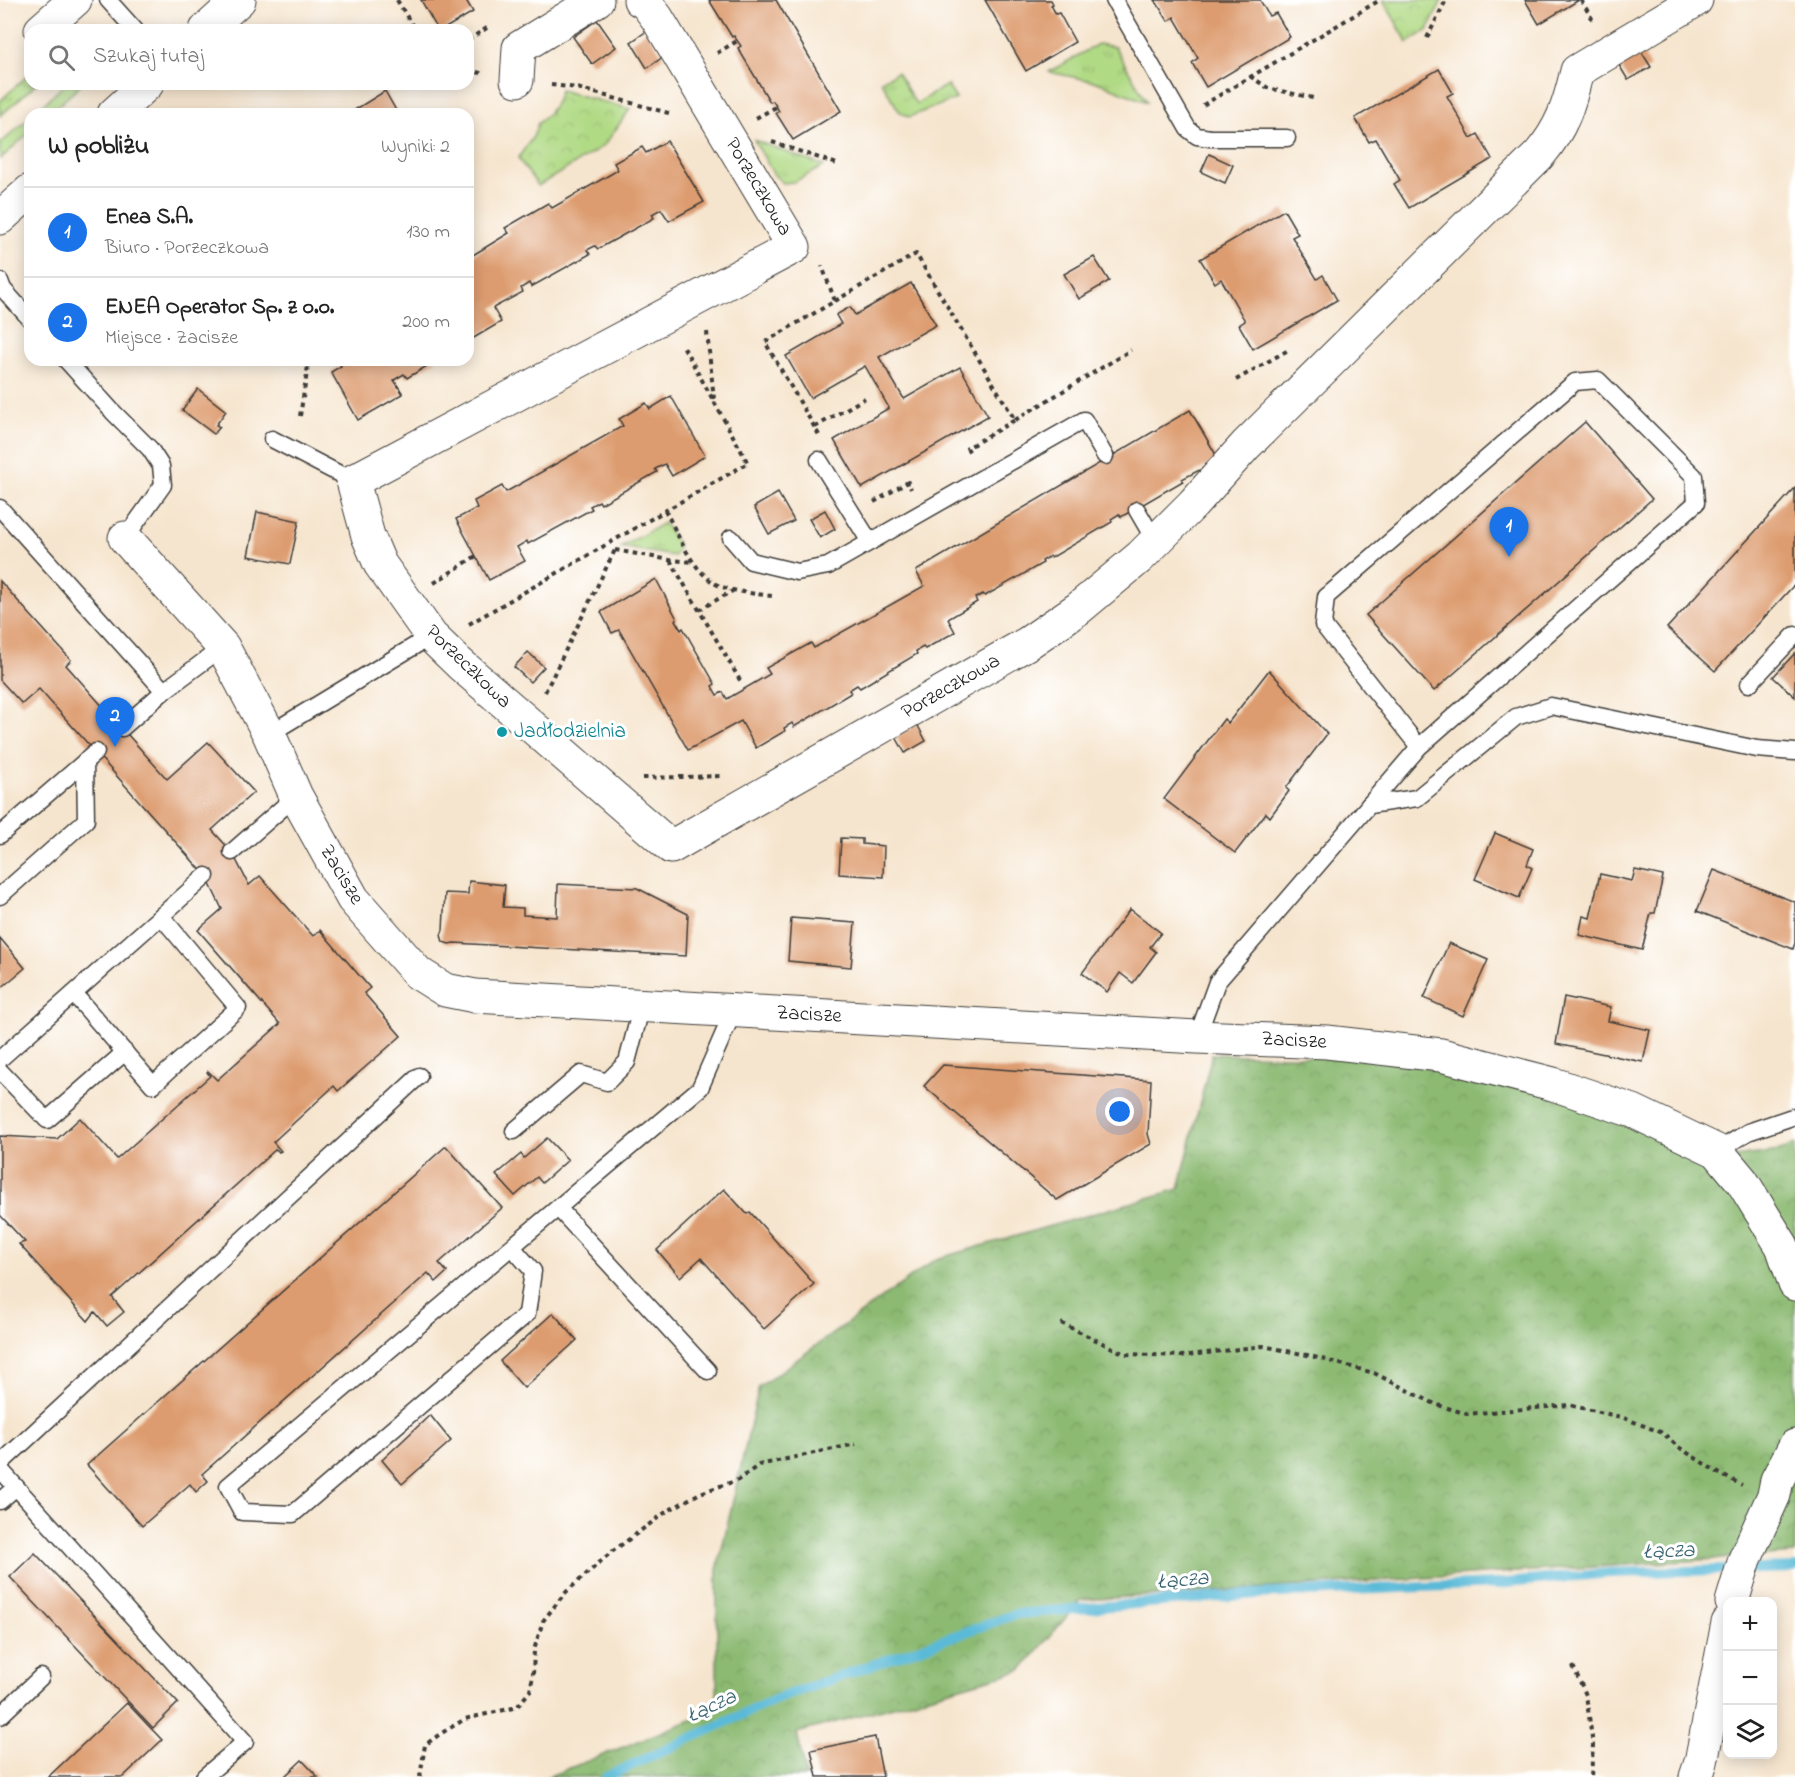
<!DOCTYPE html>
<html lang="pl">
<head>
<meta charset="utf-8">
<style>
  body { margin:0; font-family:"Indie Flower",sans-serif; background:#f2f2f2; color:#222 }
  .controls { position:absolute; right:18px; bottom:18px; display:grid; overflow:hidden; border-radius:12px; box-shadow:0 3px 15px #0003 }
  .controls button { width:54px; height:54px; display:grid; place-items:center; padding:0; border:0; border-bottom:2px solid #e0e0e0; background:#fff; color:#222; font:30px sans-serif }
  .you { position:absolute; left:1120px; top:1112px; width:21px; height:21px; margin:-15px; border:4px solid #fff; border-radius:50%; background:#1a73e8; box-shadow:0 0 0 9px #1a73e833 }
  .badge { display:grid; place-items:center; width:39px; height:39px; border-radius:50%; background:#1a73e8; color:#fff; font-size:20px; font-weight:700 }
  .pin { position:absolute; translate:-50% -50px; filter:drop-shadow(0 2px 3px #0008) }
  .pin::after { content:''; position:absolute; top:32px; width:21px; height:18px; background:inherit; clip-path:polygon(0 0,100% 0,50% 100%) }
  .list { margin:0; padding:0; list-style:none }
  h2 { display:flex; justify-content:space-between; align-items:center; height:78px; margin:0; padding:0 24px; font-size:26px }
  h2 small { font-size:20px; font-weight:400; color:#767676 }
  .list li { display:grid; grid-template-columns:39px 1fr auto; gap:18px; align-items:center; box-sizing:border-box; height:90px; padding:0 24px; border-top:2px solid #e0e0e0 }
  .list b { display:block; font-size:22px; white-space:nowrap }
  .list p { margin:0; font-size:20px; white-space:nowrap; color:#767676 }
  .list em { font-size:20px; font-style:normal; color:#767676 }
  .icon { flex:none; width:33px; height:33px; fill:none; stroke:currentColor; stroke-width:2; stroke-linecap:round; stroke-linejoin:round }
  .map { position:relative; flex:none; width:1795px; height:1777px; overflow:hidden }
  .search { position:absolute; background:#fff; box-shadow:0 3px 15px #0003; left:24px; top:24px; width:450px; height:66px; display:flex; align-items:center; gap:15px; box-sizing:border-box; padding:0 21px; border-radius:18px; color:#767676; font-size:22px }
  .panel { position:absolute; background:#fff; box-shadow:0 3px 15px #0003; left:24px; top:108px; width:450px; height:258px; border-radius:18px }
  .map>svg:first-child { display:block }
  .grass { fill:url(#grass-tufts); stroke:#667b50; stroke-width:1.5 }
  .forest { fill:url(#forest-crowns); stroke:#546b47; stroke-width:1.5 }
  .park { fill:url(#park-crowns); stroke:#667b50; stroke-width:1.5 }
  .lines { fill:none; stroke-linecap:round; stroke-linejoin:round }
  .stream { stroke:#5abad8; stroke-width:10 }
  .building { fill:#dd9c70 }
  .service-casing { stroke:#3d3a37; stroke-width:19 }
  .minor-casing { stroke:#3d3a37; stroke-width:35 }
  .tertiary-casing { stroke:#3d3a37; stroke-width:35 }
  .path { stroke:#3d3a37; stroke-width:4; stroke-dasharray:4.5 4.5; stroke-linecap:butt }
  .service { stroke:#fff; stroke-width:16 }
  .minor { stroke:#fff; stroke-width:33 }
  .tertiary { stroke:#fff; stroke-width:33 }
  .culture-dot { fill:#0f9aa8; stroke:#fff; stroke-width:2 }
  .labels { text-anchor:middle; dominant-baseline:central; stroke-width:6; stroke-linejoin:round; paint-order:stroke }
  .street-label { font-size:21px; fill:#1c1c1c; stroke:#fff }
  .culture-label { font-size:21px; fill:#0d838f; stroke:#fff; text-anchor:start }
  .water-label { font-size:22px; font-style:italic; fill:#386371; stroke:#fff }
</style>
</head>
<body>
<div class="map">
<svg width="1795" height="1777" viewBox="0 0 1795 1777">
  <defs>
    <pattern id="grass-tufts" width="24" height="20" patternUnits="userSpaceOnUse" patternTransform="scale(1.5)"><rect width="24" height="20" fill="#b1da85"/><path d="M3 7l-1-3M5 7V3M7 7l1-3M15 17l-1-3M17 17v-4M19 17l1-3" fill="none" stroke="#98ba72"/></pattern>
    <pattern id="forest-crowns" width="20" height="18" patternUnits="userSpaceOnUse" patternTransform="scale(1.5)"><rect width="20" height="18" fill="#8cba72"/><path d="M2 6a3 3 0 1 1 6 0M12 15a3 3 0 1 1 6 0" fill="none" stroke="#789f62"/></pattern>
    <pattern id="park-crowns" width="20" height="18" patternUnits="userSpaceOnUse" patternTransform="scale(1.5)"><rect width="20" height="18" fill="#b1da85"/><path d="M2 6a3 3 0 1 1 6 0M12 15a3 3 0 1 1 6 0" fill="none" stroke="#98ba72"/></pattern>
  </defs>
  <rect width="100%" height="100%" fill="#fff"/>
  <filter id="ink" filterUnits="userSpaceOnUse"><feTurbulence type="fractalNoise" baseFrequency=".0167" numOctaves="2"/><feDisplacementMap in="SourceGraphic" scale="12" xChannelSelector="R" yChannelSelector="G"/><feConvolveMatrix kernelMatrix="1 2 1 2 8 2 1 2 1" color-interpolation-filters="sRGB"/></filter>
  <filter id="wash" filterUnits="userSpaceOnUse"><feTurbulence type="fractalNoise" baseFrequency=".008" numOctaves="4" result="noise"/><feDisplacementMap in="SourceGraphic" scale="24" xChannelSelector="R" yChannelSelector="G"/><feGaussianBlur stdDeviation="1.35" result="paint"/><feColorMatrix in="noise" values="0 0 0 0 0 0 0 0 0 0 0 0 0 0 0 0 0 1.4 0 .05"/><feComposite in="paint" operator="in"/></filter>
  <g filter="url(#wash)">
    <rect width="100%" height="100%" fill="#f6e5ce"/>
    <g class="grass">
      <path d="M 1098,44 L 1115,47 L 1147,102 L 1097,82 L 1049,72 Z"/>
      <path d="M 897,72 L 916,104 L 947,85 L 956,99 L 909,117 L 899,111 L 881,81 Z"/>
      <path d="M 30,73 L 30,84 L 36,84 L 0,116 L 0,101 Z"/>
      <path d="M 65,84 L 82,84 L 49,114 L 33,114 Z"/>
      <path d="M 30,117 L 30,132 L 0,159 L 0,144 Z"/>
      <path d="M 754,140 L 824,166 L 794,182 L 783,183 L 774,175 Z"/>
      <path d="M 664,523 L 679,546 L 674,556 L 621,547 Z"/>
    </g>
    <path class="forest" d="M 1212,1054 L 1368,1058 L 1486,1077 L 1608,1112 L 1711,1160 L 1780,1151 L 1795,1144 L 1795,1554 L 1081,1600 L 1021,1670 L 797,1733 L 806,1777 L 547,1777 L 717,1710 L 717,1570 L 759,1387 L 936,1259 L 1179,1189 Z"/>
    <g class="park">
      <path d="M 1383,0 L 1442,0 L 1428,30 L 1408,43 Z"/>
      <path d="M 560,90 L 630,109 L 606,143 L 596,151 L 538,186 L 518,158 L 533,137 L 538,123 L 548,114 L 556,102 Z"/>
    </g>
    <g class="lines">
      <path class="stream" d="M 606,1777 L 779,1698 L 1016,1614 L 1255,1594 L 1496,1584 L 1609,1573 L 1795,1568"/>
    </g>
    <g id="blocks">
      <g class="building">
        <path d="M 421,0 L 466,0 L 473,12 L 442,30 L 438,30 Z"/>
        <path d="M 709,0 L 776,0 L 841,111 L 793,140 L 776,113 L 779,111 L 773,101 L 770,102 L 738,48 L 741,46 L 734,36 L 732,37 Z"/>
        <path d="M 985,0 L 1051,0 L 1053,4 L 1051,5 L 1056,14 L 1059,13 L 1075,42 L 1026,71 Z"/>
        <path d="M 1155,0 L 1260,0 L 1269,16 L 1276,13 L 1290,37 L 1206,87 L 1192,63 L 1198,58 L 1174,17 L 1168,21 Z"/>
        <path d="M 1525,0 L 1579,0 L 1539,24 Z"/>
        <path d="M 597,20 L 616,47 L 592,64 L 573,37 Z"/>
        <path d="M 647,31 L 663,57 L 647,68 L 631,42 Z"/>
        <path d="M 1641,51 L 1651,67 L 1628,80 L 1619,65 Z"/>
        <path d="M 1439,69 L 1453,93 L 1447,96 L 1471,138 L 1478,134 L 1492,159 L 1409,208 L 1394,184 L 1400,180 L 1376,139 L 1369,142 L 1355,118 Z"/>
        <path d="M 385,91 L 398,114 L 348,114 Z"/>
        <path d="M 667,141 L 704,202 L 669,221 L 661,209 L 652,214 L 654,218 L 598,249 L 595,246 L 587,250 L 590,254 L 531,287 L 529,283 L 521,288 L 523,292 L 493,308 L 501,322 L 472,339 L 469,336 L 468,337 L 468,276 L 471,274 L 468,267 L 468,258 L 509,233 L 505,228 L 548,203 L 552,208 L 618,170 L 614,163 L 642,147 L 646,153 Z"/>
        <path d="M 1209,154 L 1233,165 L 1225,183 L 1201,172 Z"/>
        <path d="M 1284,210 L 1298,234 L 1292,237 L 1317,279 L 1323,275 L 1337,300 L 1253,349 L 1239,325 L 1245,321 L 1221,279 L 1215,283 L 1200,259 Z"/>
        <path d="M 1094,257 L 1109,281 L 1079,299 L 1064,274 Z"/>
        <path d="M 911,283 L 936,325 L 879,357 L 904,399 L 960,367 L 988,416 L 862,488 L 834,440 L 889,408 L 865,366 L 810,398 L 786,356 L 841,324 L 836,315 L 850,307 L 855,315 Z"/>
        <path d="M 338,360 L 437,360 L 407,378 L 404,374 L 394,380 L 403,394 L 358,420 L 331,372 L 341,366 Z"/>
        <path d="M 198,389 L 226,411 L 216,425 L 220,427 L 214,434 L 182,410 Z"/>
        <path d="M 671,396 L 705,456 L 672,476 L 665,464 L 655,469 L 657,472 L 601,504 L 599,501 L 590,506 L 592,509 L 528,544 L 527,541 L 517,547 L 525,561 L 489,580 L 456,519 L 477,508 L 474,501 L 502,486 L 506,492 L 623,426 L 619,419 L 646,403 L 650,409 Z"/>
        <path d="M 1190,410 L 1219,460 L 1182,479 L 1183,481 L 1121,517 L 1119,514 L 1111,519 L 1112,522 L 1051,558 L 1050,556 L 1042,561 L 1043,563 L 985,596 L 983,594 L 975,598 L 977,602 L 948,619 L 955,632 L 925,649 L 923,647 L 916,651 L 917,654 L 860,688 L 857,685 L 849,690 L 851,693 L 794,727 L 792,723 L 784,728 L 785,731 L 756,748 L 741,721 L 688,750 L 619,630 L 612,633 L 601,612 L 656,579 L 677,619 L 675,620 L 681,630 L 683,628 L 715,684 L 712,686 L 717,695 L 723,692 L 727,699 L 770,674 L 766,668 L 811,643 L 814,648 L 924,586 L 916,571 Z"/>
        <path d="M 1585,422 L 1652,499 L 1434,691 L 1366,615 Z"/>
        <path d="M 1795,488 L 1795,584 L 1715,671 L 1667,628 Z"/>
        <path d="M 778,493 L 794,521 L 769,534 L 754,507 Z"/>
        <path d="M 825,510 L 835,529 L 820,538 L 809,519 Z"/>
        <path d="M 257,512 L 299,521 L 290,564 L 248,556 Z"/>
        <path d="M 0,581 L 71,660 L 66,665 L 167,779 L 208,742 L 254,792 L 212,830 L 232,852 L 249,885 L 260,876 L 313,936 L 320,930 L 370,988 L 364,993 L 401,1036 L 338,1091 L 334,1086 L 273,1142 L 281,1151 L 279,1152 L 276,1149 L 112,1297 L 124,1312 L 107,1326 L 95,1312 L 88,1321 L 19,1244 L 25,1242 L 0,1215 L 0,1136 L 57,1139 L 80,1118 L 117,1159 L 210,1076 L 207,1072 L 208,1071 L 217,1080 L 280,1024 L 198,930 L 222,909 L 206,876 L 39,689 L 22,704 L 0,680 Z"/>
        <path d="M 528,652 L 544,667 L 530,682 L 514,667 Z"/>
        <path d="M 1795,653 L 1795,697 L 1773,677 Z"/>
        <path d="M 1269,670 L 1327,734 L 1286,788 L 1289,791 L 1270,817 L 1266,813 L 1235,853 L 1164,799 L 1224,719 L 1228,723 Z"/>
        <path d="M 917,724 L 926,741 L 905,753 L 896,737 Z"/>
        <path d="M 1495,833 L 1533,849 L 1527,865 L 1532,868 L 1519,898 L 1475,879 Z"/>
        <path d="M 841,838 L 862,839 L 862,844 L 884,846 L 883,877 L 839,874 Z"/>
        <path d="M 1635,870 L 1663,876 L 1655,913 L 1651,913 L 1642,950 L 1579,935 L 1583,916 L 1590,918 L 1600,874 L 1632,881 Z"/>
        <path d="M 1714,870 L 1795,902 L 1795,943 L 1793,949 L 1697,911 Z"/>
        <path d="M 469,881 L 505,885 L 503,907 L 523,908 L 523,915 L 557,917 L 558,884 L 637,888 L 688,914 L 686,956 L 454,943 L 449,944 L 443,942 L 441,935 L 443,930 L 445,893 L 468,894 Z"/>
        <path d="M 1130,909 L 1161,933 L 1150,947 L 1156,952 L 1133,983 L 1120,973 L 1107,992 L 1082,973 Z"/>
        <path d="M 791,918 L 855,923 L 851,967 L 788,961 Z"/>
        <path d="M 0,938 L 25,968 L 0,989 Z"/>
        <path d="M 1449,943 L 1488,960 L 1463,1016 L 1424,998 Z"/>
        <path d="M 1564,997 L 1611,1007 L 1608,1021 L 1650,1030 L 1643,1062 L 1556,1044 Z"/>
        <path d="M 943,1065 L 1151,1080 L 1148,1134 L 1151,1144 L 1057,1200 L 924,1086 Z"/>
        <path d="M 547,1138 L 568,1160 L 542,1183 L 537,1177 L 515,1196 L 496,1175 L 521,1154 L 524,1158 Z"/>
        <path d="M 446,1146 L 502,1208 L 439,1263 L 447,1272 L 436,1282 L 428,1273 L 202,1474 L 208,1481 L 196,1492 L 190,1484 L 142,1526 L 87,1465 Z"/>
        <path d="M 724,1189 L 747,1214 L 750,1212 L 814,1284 L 764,1329 L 701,1258 L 680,1277 L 657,1250 Z"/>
        <path d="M 553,1313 L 577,1340 L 524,1388 L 500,1361 Z"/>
        <path d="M 430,1415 L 451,1441 L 402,1484 L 382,1460 Z"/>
        <path d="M 35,1553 L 178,1703 L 153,1728 L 10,1577 Z"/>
        <path d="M 127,1703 L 162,1740 L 123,1777 L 48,1777 Z"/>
        <path d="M 875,1737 L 883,1777 L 817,1777 L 811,1750 Z"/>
        <path d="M 302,1760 L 318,1777 L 284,1777 Z"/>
      </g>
    </g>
  </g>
  <g filter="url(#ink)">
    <use href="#blocks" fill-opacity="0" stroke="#3d3a37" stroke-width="1.5"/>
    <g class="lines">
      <g class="service-casing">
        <g id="service">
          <path d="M 108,0 L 135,30"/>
          <path d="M 1114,0 L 1188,129 L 1197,136 L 1210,138 L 1287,138"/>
          <path d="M 0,281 L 3,289 L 30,319"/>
          <path d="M 66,360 L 113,412 L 150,449 L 161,466 L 163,485 L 125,538"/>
          <path d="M 272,439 L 353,481"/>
          <path d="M 819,460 L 870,542"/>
          <path d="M 0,508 L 164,691"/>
          <path d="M 1137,510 L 1155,541"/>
          <path d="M 731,538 L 751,561 L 797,572 L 828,566 L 1084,420 L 1105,456"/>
          <path d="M 1749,684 L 1795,635"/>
          <path d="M 122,728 L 164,691 L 223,647"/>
          <path d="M 269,734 L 431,636"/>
          <path d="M 1369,805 L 1417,798 L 1516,717 L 1551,706 L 1757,749 L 1795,752"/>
          <path d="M 0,835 L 96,752"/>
          <path d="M 232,852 L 296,796"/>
          <path d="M 0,896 L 86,820 L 85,761"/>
          <path d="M 74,994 L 153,1085 L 165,1074 L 238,1008 L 161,916"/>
          <path d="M 1197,1037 L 1217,982 L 1419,747 L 1696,503 L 1694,476 L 1598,380 L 1575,382 L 1326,597 L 1323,625 L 1419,747"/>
          <path d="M 0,1059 L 206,876"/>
          <path d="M 0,1071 L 47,1120 L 125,1052"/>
          <path d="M 514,1131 L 581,1074 L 607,1082 L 627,1062 L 642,1005"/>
          <path d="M 1717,1151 L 1748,1132 L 1795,1116"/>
          <path d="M 558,1208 L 708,1371"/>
          <path d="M 512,1247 L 533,1271 L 527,1314 L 293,1514 L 242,1512 L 228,1486 L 700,1088 L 734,1010"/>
          <path d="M 0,1464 L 419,1076"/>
          <path d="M 0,1469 L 245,1742 L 204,1777"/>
          <path d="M 0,1501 L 16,1487"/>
          <path d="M 0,1716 L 41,1677"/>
        </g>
      </g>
      <g class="minor-casing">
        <g id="minor">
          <path d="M 640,0 L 645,2 L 657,18 L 794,247 L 353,481 L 368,536 L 380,564 L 431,636 L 460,664 L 671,847 L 1028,643 L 1079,608 L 1140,557 L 1193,504 L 1246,445 L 1539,155 C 1562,128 1569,105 1577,71 L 1696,0"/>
          <path d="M 206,30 L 239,0"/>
          <path d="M 517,80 L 519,48 L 597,0"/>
          <path d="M 114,114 L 147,84"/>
          <path d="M 0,218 L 30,191"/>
          <path d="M 125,538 L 223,647 L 269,734 L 296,796 L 353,899 L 418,973 L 445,990 L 475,996 L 1197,1037 L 1327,1042 L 1441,1055 L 1553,1084 L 1633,1111 L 1717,1151 L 1742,1181 L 1782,1246 L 1795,1284"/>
          <path d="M 1732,1602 L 1745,1559 L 1774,1495 L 1777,1480 L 1795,1446"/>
          <path d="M 1696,1777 L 1701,1762 L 1728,1623"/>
        </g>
      </g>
      <g class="tertiary-casing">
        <path id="tertiary" d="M 41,30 L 75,0"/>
      </g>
      <g class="path">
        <path d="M 397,0 L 415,30"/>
        <path d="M 1581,0 L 1594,22"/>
        <path d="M 279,24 L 305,30"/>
        <path d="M 1427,38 L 1446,0"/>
        <path d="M 468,40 L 490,26"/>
        <path d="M 717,53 L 737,41"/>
        <path d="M 468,70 L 485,74"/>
        <path d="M 1250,76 L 1268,88 L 1317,99"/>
        <path d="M 551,85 L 577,88 L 672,114"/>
        <path d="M 1203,105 L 1380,0"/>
        <path d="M 756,118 L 776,107"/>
        <path d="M 772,142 L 840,165"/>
        <path d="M 835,301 L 916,254 L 1015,420 L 967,448 L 971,454"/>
        <path d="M 707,332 L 714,399"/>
        <path d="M 1236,380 L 1290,349"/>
        <path d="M 300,416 L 309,360"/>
        <path d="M 1015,420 L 1131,350"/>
        <path d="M 815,427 L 865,398"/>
        <path d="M 819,435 L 765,342 L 835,301 L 822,266"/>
        <path d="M 874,502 L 908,482 L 911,489"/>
        <path d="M 665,510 C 678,534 690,567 714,583 C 726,591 757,594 772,596"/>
        <path d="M 615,550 L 670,560 L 694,562"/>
        <path d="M 670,560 L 741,682"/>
        <path d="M 434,583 L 476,556"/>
        <path d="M 699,610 L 734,590"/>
        <path d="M 469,624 L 748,463 L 682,344"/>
        <path d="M 545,692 L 615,550"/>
        <path d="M 643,778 L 723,776"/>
        <path d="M 1061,1323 L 1125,1354 L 1182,1356 L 1263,1346 L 1307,1355 L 1374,1373 L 1435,1404 L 1467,1414 L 1569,1405 L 1621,1417 L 1663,1433 L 1677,1446 L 1720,1474 L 1742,1485"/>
        <path d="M 1573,1666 L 1586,1695 L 1593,1745 L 1591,1777"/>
        <path d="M 420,1777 L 425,1745 L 440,1734 L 465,1719 L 517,1707 L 530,1691 L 533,1675 L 534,1650 L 543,1621 L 564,1594 L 609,1554 L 666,1512 L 700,1493 L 738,1480 L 759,1465 L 856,1444"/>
      </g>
      <use href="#service" class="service"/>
      <use href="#minor" class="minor"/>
      <use href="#tertiary" class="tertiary"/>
    </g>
  </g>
  <circle class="culture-dot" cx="502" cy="732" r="6"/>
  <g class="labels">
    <g class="street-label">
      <text transform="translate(758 187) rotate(59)">Porzeczkowa</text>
      <text transform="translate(468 667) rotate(44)">Porzeczkowa</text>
      <text transform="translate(951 687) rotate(-30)">Porzeczkowa</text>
      <text transform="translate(341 875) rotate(59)">Zacisze</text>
      <text transform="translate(809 1015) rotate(3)">Zacisze</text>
      <text transform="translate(1294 1041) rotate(3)">Zacisze</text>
    </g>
    <g class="culture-label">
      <text x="514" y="732">Jadłodzielnia</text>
    </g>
    <g class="water-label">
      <text transform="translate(1669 1552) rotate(-2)">Łącza</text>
      <text transform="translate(1183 1581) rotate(-5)">Łącza</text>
      <text transform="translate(712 1707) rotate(-25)">Łącza</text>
    </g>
  </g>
</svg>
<div class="controls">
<button>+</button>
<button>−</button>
<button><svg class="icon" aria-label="layers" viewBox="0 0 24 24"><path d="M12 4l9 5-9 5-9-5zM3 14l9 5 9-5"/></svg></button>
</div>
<div class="you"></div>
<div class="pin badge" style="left:1509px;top:557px">1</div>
<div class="pin badge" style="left:115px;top:747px">2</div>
<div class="search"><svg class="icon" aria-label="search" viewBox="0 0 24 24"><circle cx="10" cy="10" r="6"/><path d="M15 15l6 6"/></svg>Szukaj tutaj</div>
<section class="panel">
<h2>W pobliżu<small>Wyniki: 2</small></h2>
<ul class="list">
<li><span class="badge">1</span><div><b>Enea S.A.</b><p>Biuro · Porzeczkowa</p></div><em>130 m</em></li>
<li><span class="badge">2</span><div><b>ENEA Operator Sp. z o.o.</b><p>Miejsce · Zacisze</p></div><em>200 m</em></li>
</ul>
</section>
</div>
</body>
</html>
